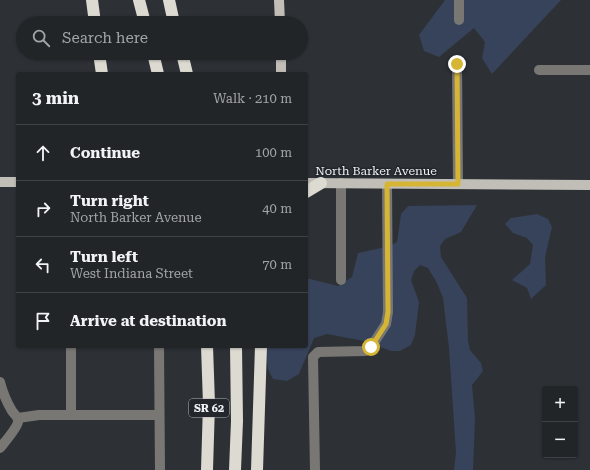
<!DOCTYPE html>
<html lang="en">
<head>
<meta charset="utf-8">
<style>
  body { margin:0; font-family:"Roboto Serif",serif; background:#2e3134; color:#f1f3f6 }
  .controls { position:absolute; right:12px; bottom:12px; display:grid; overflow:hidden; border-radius:4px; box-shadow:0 1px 3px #0004 }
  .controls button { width:36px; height:36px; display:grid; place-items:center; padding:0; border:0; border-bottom:1px solid #3f4245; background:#222528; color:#f1f3f6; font:20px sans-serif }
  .stop { position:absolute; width:12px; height:12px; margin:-9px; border:3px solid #d6b534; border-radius:50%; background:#fff }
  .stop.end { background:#d6b534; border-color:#fff; box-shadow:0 1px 4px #0008 }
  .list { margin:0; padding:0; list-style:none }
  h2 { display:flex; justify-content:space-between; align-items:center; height:52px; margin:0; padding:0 16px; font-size:17px }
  h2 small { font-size:13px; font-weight:400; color:#a2a5a8 }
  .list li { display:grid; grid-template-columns:26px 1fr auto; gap:12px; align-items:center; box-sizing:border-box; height:56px; padding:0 16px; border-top:1px solid #3f4245 }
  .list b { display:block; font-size:15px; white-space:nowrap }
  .list p { margin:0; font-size:13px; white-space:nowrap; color:#a2a5a8 }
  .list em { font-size:13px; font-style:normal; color:#a2a5a8 }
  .icon { flex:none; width:22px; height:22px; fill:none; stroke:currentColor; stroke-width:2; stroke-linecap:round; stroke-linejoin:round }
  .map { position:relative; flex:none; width:590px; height:470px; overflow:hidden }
  .search { position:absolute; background:#222528; box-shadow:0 1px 3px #0004; left:16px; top:16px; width:292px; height:44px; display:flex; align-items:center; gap:10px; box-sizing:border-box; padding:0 14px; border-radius:22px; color:#a2a5a8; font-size:15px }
  .panel { position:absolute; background:#222528; box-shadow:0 1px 3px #0004; left:16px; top:72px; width:292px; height:276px; border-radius:4px }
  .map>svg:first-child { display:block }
  .green { fill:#37435a }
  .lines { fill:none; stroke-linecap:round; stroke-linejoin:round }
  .minor { stroke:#787774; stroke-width:10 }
  .major { stroke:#c0beb7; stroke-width:10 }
  .highway { stroke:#dcdad1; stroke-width:12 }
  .route { stroke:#d6b534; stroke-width:5 }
  .labels { text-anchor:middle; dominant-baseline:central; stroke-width:3; stroke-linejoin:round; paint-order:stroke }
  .shield { fill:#23272c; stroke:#b1b4b8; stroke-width:1 }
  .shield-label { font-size:11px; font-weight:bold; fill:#eef1f4 }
  .street-label { font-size:12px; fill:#eef1f4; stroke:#23272c }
</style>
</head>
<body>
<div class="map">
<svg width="590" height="470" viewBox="0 0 590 470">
  <rect width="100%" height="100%" fill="#2d3136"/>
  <g class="green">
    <path d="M 445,0 L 561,0 L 492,74 L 482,58 L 485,42 L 474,28 L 439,57 L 424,51 L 419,35 Z"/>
    <path d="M 477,205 L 461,232 L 445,239 L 440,246 L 441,257 L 467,298 L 468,341 L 470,350 L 481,363 L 483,371 L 472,385 L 475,418 L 473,470 L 454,470 L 456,453 L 449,348 L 443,298 L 437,283 L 428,268 L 420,265 L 414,271 L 411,280 L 419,302 L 415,335 L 411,345 L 400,351 L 391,351 L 364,341 L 327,334 L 314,338 L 299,374 L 287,381 L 273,379 L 268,369 L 265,346 L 306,346 L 306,278 L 338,286 L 352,277 L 358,253 L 390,246 L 397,242 L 401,214 L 408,206 Z"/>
    <path d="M 537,214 L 548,219 L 552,227 L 545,257 L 546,285 L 531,299 L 527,288 L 512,280 L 530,264 L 533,245 L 527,238 L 513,233 L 505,224 L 511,218 Z"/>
  </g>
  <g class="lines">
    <g class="minor">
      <path d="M 459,20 L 459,0"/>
      <path d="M 457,64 L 458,184"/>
      <path d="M 539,70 L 590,70"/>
      <path d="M 341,183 L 341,280"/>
      <path d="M 71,346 L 71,415"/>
      <path d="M 159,346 L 160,470"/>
      <path d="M 0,382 C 3,394 6,401 12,411 C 14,414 19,418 18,422 C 17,428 4,443 0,448"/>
      <path d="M 18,418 L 39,415 L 159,415"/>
      <path d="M 315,470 L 313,357 L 318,352 L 365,351 L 371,347 L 386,324 L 388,312 L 387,184"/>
    </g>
    <g class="major">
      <path d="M 279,0 L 280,23"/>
      <path d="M 281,53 L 281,74"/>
      <path d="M 0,182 L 18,182"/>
      <path d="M 306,183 L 590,185"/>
    </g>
    <g class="highway">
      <path d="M 92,0 L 95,23"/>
      <path d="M 139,0 L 145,23"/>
      <path d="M 169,0 L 174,23"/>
      <path d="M 99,53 L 102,74"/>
      <path d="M 153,53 L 158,74"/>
      <path d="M 182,53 L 187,74"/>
      <path d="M 306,192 L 321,183"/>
      <path d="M 207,346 L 209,404 L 207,470"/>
      <path d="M 235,470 L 237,421 L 236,346"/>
      <path d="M 257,470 L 261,346"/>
    </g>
  </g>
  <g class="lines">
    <path class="route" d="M 371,347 L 386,324 L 388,312 L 387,184 L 458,184 L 457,64"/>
  </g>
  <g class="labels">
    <rect class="shield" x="189" y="399" width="40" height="18" rx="3"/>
    <g class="shield-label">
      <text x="209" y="408">SR 62</text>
    </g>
    <g class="street-label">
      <text x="376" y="171">North Barker Avenue</text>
    </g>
  </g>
</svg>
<div class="controls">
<button>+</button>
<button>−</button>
</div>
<div class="stop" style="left:371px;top:347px"></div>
<div class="stop end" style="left:457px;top:64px"></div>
<div class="search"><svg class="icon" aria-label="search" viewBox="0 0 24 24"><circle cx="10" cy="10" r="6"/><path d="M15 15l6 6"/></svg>Search here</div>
<section class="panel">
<h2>3 min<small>Walk · 210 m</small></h2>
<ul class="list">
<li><svg class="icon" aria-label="ahead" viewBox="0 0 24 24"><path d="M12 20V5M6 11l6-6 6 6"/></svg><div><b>Continue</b></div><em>100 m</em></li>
<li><svg class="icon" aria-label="right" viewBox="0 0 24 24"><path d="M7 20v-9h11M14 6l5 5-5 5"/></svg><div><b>Turn right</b><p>North Barker Avenue</p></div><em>40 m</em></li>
<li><svg class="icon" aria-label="left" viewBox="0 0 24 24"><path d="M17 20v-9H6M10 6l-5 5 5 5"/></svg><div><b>Turn left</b><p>West Indiana Street</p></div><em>70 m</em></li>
<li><svg class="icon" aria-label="arrive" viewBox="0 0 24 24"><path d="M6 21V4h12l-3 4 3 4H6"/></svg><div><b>Arrive at destination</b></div></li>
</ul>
</section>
</div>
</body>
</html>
